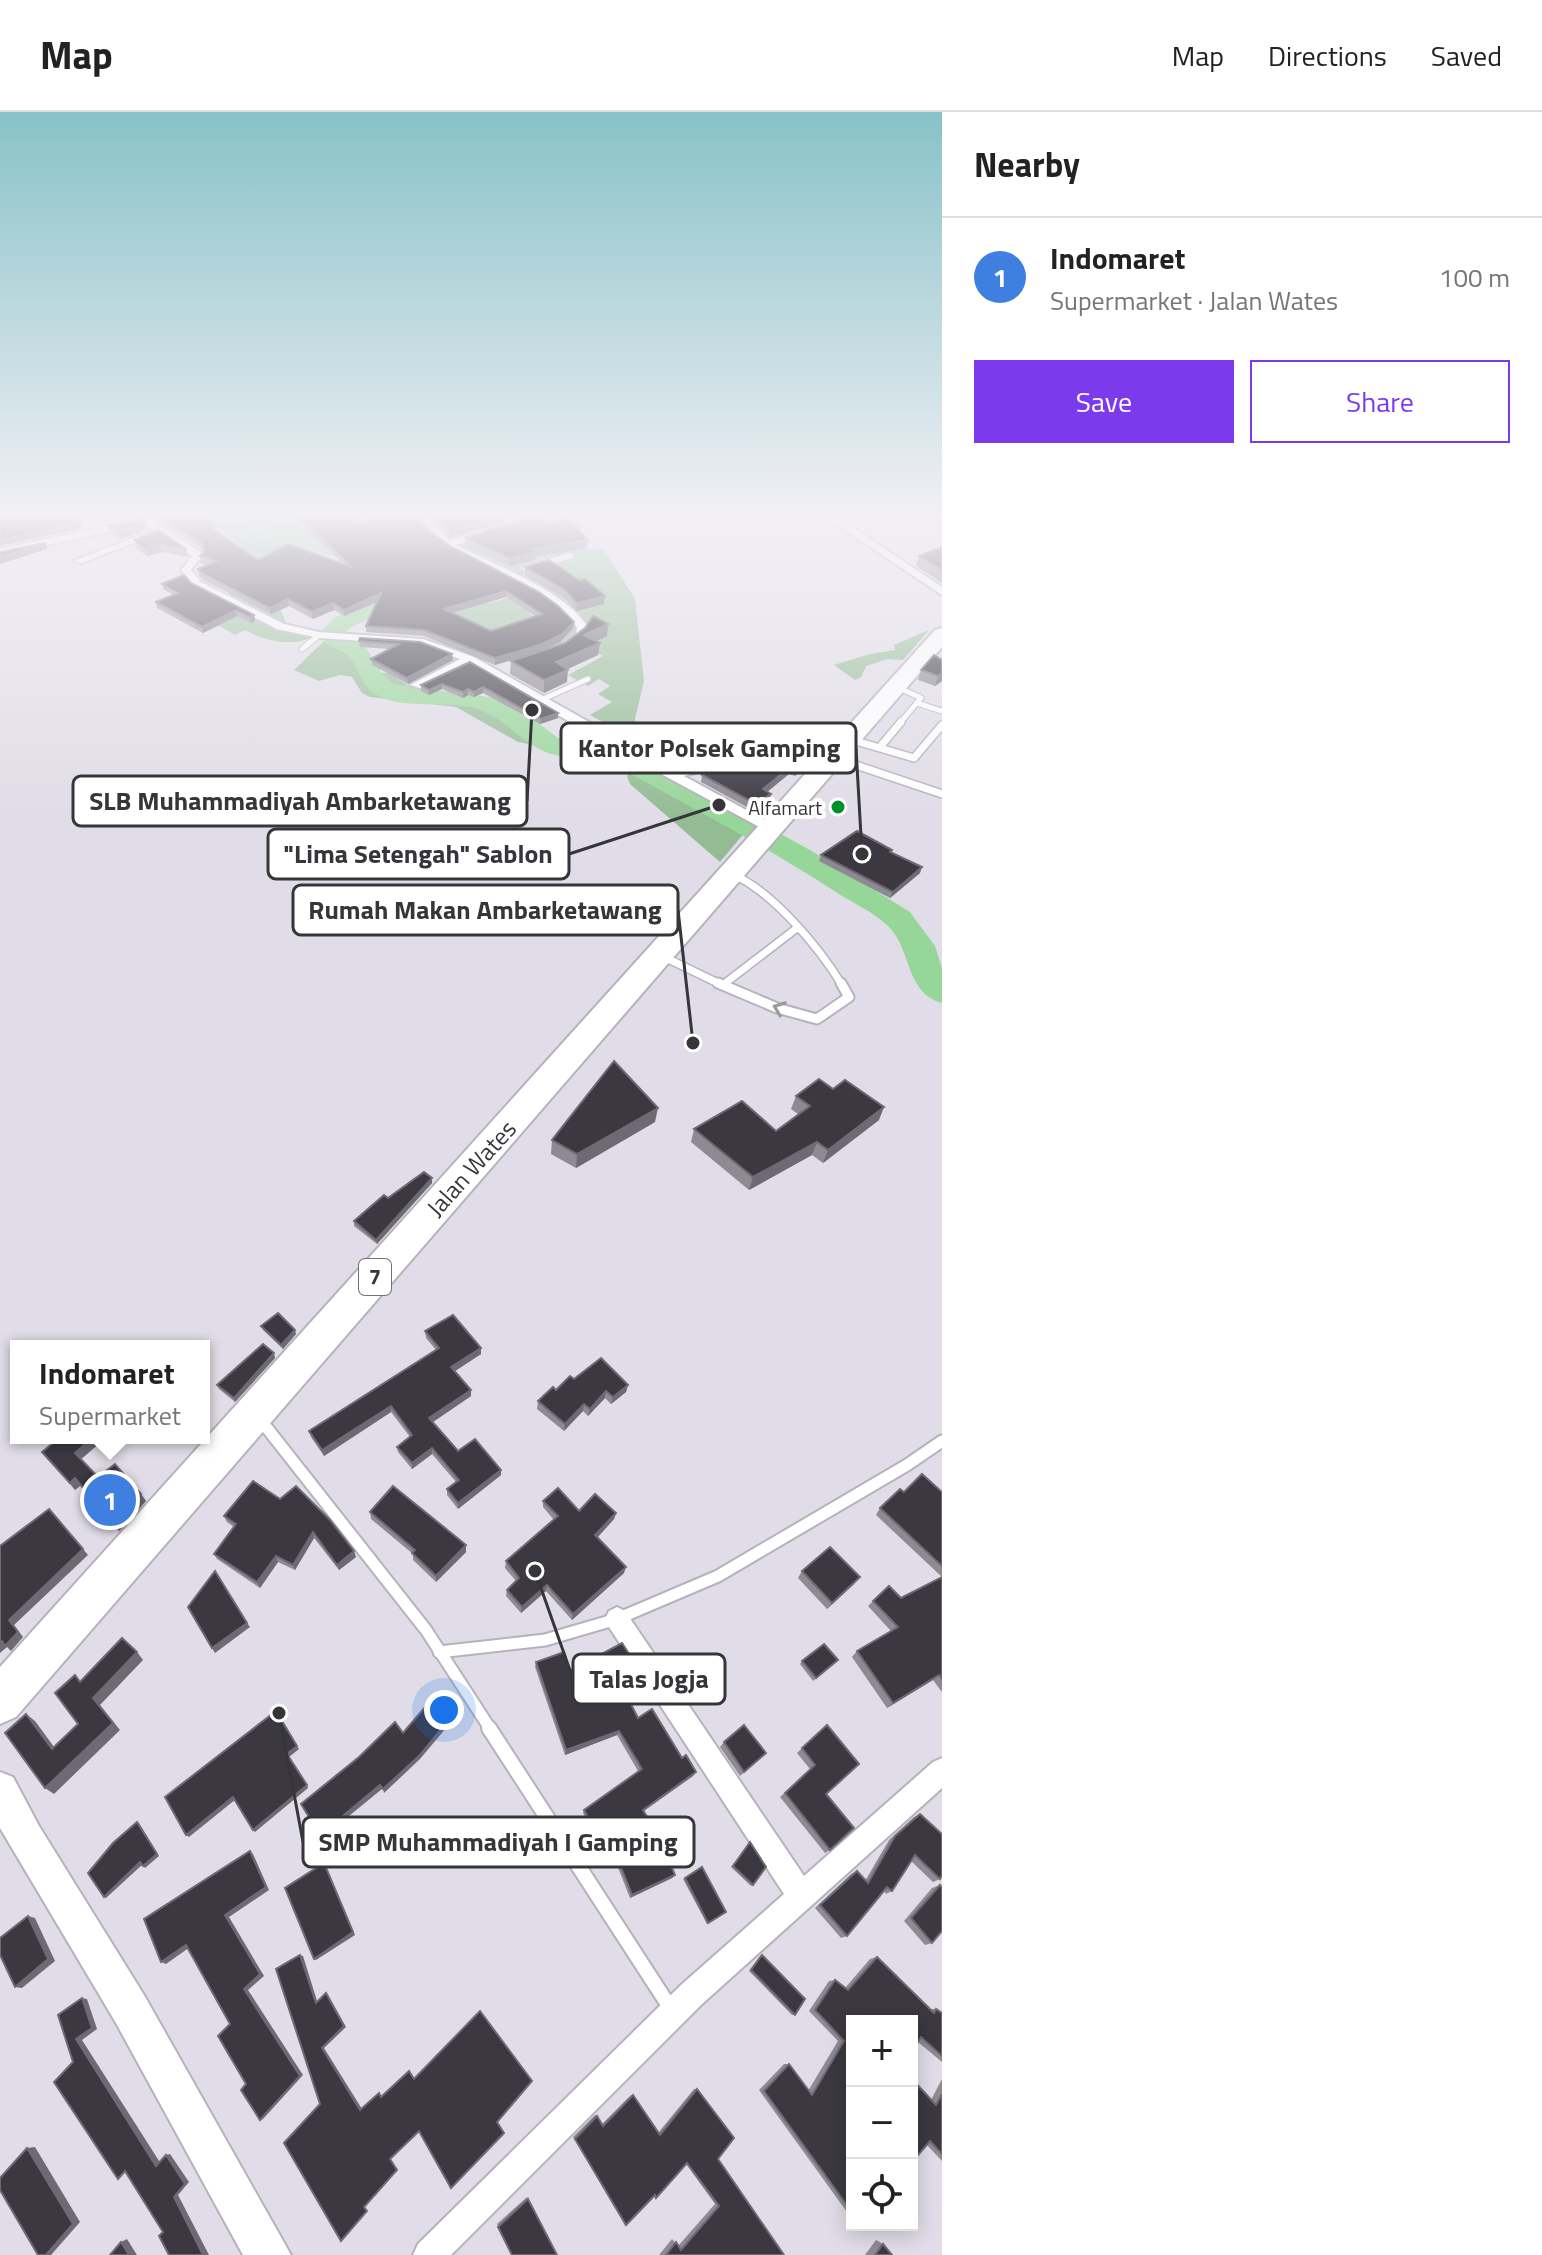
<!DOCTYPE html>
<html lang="en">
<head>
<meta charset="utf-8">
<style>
  body { margin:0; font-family:"Titillium Web",sans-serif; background:#f2f2f2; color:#222 }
  .controls { position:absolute; right:24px; bottom:24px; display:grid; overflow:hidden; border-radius:0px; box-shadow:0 4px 20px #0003 }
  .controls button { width:72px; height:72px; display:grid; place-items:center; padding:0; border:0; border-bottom:2px solid #e0e0e0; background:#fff; color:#222; font:40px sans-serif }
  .you { position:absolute; left:444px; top:1598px; width:28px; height:28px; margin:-20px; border:6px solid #fff; border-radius:50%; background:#1a73e8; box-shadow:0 0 0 12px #1a73e833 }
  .badge { display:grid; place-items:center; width:52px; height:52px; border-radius:50%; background:#7c3aed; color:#fff; font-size:26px; font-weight:700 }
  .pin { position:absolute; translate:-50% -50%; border:4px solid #fff; box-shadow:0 2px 8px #0006 }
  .popup { position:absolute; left:10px; top:1228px; width:200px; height:104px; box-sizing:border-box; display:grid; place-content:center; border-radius:0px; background:#fff; filter:drop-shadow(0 2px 6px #0005); font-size:26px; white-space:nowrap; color:#767676 }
  .popup b { font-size:30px; color:#222 }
  .popup::after { content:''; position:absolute; left:50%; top:100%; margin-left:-16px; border:16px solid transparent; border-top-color:#fff }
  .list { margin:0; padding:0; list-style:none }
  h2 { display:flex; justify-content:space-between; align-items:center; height:104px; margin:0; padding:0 32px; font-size:34px }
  h2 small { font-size:26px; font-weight:400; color:#767676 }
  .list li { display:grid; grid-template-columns:52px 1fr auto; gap:24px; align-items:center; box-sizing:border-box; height:120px; padding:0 32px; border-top:2px solid #e0e0e0 }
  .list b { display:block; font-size:30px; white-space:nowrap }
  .list p { margin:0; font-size:26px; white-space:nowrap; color:#767676 }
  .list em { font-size:26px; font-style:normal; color:#767676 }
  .actions { display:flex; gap:16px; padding:24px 32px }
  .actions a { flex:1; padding:18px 0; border:2px solid #7c3aed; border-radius:0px; text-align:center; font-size:28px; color:#7c3aed }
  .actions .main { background:#7c3aed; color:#fff }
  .icon { flex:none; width:44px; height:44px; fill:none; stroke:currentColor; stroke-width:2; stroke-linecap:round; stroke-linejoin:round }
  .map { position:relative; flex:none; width:942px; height:2143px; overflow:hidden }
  header { display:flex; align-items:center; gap:48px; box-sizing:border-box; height:112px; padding:0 40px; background:#fff; border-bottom:2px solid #e0e0e0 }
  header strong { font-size:38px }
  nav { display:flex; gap:44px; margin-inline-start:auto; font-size:28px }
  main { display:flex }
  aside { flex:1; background:#fff }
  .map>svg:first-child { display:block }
  .green { fill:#93bc94 }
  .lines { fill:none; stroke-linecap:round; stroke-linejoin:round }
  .river { fill:#97d699; fill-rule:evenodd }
  .lane-far4-casing { stroke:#b5b2bd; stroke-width:7 }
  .lane-far3-casing { stroke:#b5b2bd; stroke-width:10 }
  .lane-far2-casing { stroke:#b5b2bd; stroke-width:13 }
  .lane-far1-casing { stroke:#b5b2bd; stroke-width:15 }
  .lane-casing { stroke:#b5b2bd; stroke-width:18 }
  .street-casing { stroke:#b5b2bd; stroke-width:4 }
  .secondary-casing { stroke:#b5b2bd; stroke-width:4 }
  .highway-casing { stroke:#b5b2bd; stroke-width:4 }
  .lane-far4 { stroke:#fff; stroke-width:5 }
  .lane-far3 { stroke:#fff; stroke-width:7 }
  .lane-far2 { stroke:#fff; stroke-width:9 }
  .lane-far1 { stroke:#fff; stroke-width:11 }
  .lane { stroke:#fff; stroke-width:14 }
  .street { fill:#fff; fill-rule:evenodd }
  .secondary { fill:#fff; fill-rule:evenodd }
  .highway { fill:#fff; fill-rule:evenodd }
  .wall { fill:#8e8a94; fill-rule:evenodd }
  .shaded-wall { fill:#6d6a73 }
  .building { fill:#3b3841; stroke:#6d6a73; stroke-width:2; fill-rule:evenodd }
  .oneway { stroke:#9a9a9c }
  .poi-dot { fill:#009227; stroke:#fff; stroke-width:3 }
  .labels { text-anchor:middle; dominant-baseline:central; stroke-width:8; stroke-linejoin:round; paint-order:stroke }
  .far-poi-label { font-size:20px; fill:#363539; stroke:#fff; text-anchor:end }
  .shield { fill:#fff; stroke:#727274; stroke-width:2 }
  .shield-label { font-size:22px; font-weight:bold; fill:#363539 }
  .street-label { font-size:24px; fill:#363539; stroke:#fff }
  .leader { fill:none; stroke:#363539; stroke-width:3 }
  .callout-dot { fill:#363539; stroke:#fff; stroke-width:3 }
  .callout { fill:#fff; stroke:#363539; stroke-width:3 }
  .callout-label { font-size:26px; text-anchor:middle; font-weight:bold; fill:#363539 }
</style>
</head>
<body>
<header>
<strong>Map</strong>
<nav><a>Map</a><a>Directions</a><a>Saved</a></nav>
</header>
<main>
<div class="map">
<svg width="942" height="2143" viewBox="0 0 942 2143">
  <rect width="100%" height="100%" fill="#e1dde8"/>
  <g class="green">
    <path d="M 208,405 L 291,405 L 303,417 L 326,413 L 340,443 L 316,437 L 307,443 L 250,457 L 242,436 Z"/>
    <path d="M 426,405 L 577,405 L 584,414 L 565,418 L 585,437 L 604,437 L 635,487 L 644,569 L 635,607 L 636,628 L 590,603 L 612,590 L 598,582 L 610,574 L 599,567 L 588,574 L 568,563 L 603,544 L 578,532 L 549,538 L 541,530 L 547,495 L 529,501 L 539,508 L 507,535 L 404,486 L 484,487 L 489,491 L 508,486 L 499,465 L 517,460 C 488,442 445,438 426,405 Z"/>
    <path d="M 246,474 L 276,487 L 287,513 L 318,520 C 300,538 264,529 245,518 L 235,523 L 218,513 L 234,503 L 223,483 Z"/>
    <path d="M 929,518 L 903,548 L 888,547 L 866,554 L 861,565 L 855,568 L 834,553 L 870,542 L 895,538 L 894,533 Z"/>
    <path d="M 325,528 L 348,536 L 361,552 L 381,561 L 389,561 L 409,574 L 400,580 L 504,587 L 516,595 L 510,600 C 525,609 546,617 549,636 L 518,630 L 456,595 L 370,585 L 362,581 L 352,565 L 340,563 L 319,569 L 294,558 Z"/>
    <path d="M 630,655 L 746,719 L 720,750 L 630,672 L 627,664 Z"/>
  </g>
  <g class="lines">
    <path class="river" d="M 232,405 L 257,405 L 288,424 L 348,434 L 412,470 L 418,479 L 411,488 L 350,516 L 343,523 L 365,534 L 383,563 L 393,572 L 496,586 L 529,604 L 558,626 L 626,640 L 647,648 L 810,738 L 910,800 L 935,834 L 942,856 L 942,891 C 905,881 912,837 888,814 C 872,799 849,789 831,777 C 765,734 696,698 627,660 C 602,649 559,648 539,637 C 519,626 505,609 483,599 C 453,586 404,600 375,582 C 360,573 359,554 347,543 C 336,534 326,536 319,522 L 334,506 L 394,479 L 334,444 L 275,433 Z"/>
    <g class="lane-far4-casing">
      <g id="lane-far4">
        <path d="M 302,537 L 319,523"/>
        <path d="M 895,574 L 921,586 L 899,612"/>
        <path d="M 541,588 L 588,567"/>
        <path d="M 917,591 L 942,599"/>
      </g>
    </g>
    <g class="lane-far3-casing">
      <g id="lane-far3">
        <path d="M 849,627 L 914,646 L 942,613"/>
        <path d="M 880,635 L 901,610"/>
        <path d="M 835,646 L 942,682"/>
        <path d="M 732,762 C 772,779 819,835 842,873"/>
        <path d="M 662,844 L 722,873"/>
        <path d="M 724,872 L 797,816"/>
      </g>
    </g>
    <g class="lane-far2-casing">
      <path id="lane-far2" d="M 718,871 L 777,896 L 817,907 L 849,885 L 841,871"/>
    </g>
    <g class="lane-far1-casing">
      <g id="lane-far1">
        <path d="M 259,1306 L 426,1518 L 491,1618"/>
        <path d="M 439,1540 L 545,1528 L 617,1507 L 718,1464 L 907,1353 L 942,1329"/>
      </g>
    </g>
    <g class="lane-casing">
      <path id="lane" d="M 489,1616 L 671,1897"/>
    </g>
    <g class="street-casing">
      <g id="street">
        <path d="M 149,405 L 168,405 L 154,410 L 202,441 L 203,443 L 191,458 L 201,470 L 284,512 L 319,520 L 423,527 L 474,545 L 674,658 L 744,641 L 744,647 L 684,664 L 779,716 L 772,720 L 767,719 L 637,649 L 470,552 L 420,576 L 410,573 L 460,547 L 421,533 L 319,526 L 277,517 L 193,474 L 181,458 L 192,444 L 159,421 L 82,451 L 73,449 L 154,418 L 144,412 L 0,443 L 0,437 Z"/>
        <path d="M 416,405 L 426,405 L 449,429 L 508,412 L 505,405 L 515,405 L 519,412 L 514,416 L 456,433 C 495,454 564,477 589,516 C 586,527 574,538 562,536 L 562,532 L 576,522 L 577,516 L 574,510 C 552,494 530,476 505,464 C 471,446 439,438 416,405 Z"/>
        <path d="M 825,405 L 837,405 L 942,475 L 942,483 Z"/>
        <path d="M 569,441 L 573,442 L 573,446 L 526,459 L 521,456 Z"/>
        <path d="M 617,1495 L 625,1499 L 804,1764 L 933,1650 L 942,1646 L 942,1676 L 701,1893 L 451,2143 L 413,2143 L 418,2132 L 681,1873 L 784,1782 L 609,1515 L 605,1507 L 609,1499 Z"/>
      </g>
    </g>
    <g class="secondary-casing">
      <path id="secondary" d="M 0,1660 L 13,1665 L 39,1714 L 144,1883 L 291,2143 L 243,2143 L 116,1911 L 0,1716 Z"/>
    </g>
    <g class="highway-casing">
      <path id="highway" d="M 942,516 L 942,535 L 16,1605 L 0,1612 L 0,1555 L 935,518 Z"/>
    </g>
    <use href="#lane-far4" class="lane-far4"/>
    <use href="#lane-far3" class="lane-far3"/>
    <use href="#lane-far2" class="lane-far2"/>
    <use href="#lane-far1" class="lane-far1"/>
    <use href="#lane" class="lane"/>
    <use href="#street" class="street"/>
    <use href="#secondary" class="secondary"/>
    <use href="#highway" class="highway"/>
  </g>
  <g class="wall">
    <path d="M 160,405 L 208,405 L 217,420 L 258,448 L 342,451 L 293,405 L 364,405 L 357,409 L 359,411 L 430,419 L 450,434 L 574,510 L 573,516 L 560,530 L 544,538 L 565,531 L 608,512 L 607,524 L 596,529 L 600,531 L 598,543 L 567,557 L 567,570 L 544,581 L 510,562 L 511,549 L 528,543 L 495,553 L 424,524 L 366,520 L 366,514 L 377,490 L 344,504 L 334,498 L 313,507 L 289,494 L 271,502 L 203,468 L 199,463 L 198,457 L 208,453 L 201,451 L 200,444 L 204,438 L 161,411 ZM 506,485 L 535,504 L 491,519 L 452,501 Z"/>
    <path d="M 430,405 L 504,405 L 504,410 L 450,426 Z"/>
    <path d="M 544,411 L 587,436 L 536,444 L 535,448 L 509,454 L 465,434 L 465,426 Z"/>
    <path d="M 110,414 L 147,417 L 121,427 L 112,422 Z"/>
    <path d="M 158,418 L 186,437 L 188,445 L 162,440 L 147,444 L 136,436 L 134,428 Z"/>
    <path d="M 942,435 L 942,471 L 916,454 L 919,444 Z"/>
    <path d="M 525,455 L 579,468 L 604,492 L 576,499 L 565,486 L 525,463 Z"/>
    <path d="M 191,471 L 254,503 L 255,509 L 251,511 L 237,504 L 203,521 L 157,496 L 156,490 L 173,483 L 163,477 L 162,472 Z"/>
    <path d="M 359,529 L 420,530 L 453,548 L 408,572 L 372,553 L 371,547 L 389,537 L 360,535 Z"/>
    <path d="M 934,543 L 942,569 L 935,574 L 918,568 L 921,558 Z"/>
    <path d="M 470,550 L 558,606 L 540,612 L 483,581 L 474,585 L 468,583 L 463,586 L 442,577 L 429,583 L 421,579 L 421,573 Z"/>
    <path d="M 781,627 L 826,634 L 795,664 L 789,662 L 767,680 L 771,682 L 769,689 L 754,699 L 701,670 L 702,663 L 746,643 L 762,632 Z"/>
    <path d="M 892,741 L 920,761 L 890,786 L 819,749 L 821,743 Z"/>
    <path d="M 796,984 L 879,1008 L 823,1051 L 812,1043 L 749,1078 L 691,1030 L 694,1017 L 776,1019 L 798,1002 L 791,997 Z"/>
    <path d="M 655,1010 L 576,1056 L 551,1042 L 552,1028 Z"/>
    <path d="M 432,1066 L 432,1071 L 377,1132 L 354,1114 L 354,1109 L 388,1086 Z"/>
    <path d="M 261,1214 L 296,1222 L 283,1237 L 263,1218 Z"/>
    <path d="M 425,1219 L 481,1242 L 455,1259 L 471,1284 L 433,1310 L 458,1339 L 501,1363 L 458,1397 L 447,1383 L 447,1377 L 456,1370 L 432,1342 L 412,1357 L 398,1340 L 397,1335 L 410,1325 L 391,1300 L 324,1344 L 311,1325 L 309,1319 L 436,1238 L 426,1226 Z"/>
    <path d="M 275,1246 L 235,1290 L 219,1277 L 217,1273 Z"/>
    <path d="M 574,1267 L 628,1273 L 626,1280 L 611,1292 L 605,1286 L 588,1304 L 583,1299 L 564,1319 L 537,1297 L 538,1289 Z"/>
    <path d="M 59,1326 L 98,1326 L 101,1330 L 81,1347 L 98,1365 L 141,1382 L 146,1389 L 119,1419 L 80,1374 L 75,1378 L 42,1340 Z"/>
    <path d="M 253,1369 L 356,1445 L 339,1458 L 314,1426 L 295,1458 L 278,1450 L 260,1476 L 217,1447 L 214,1442 L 234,1415 L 227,1410 L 224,1404 Z"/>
    <path d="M 904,1380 L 942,1380 L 942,1465 L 876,1403 L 880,1396 Z"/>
    <path d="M 543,1389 L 579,1399 L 616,1401 L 614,1407 L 598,1425 L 624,1461 L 572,1508 L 546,1479 L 521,1501 L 506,1484 L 507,1478 L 516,1469 L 505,1456 L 506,1449 L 554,1408 L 543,1395 Z"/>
    <path d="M 370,1400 L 466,1433 L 466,1440 L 436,1470 L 413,1448 L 413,1442 L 371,1407 Z"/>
    <path d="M 802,1459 L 854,1472 L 827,1497 L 798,1466 Z"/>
    <path d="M 942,1465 L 942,1580 L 933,1568 L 887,1596 L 852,1545 L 857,1539 L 891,1519 L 868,1494 L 873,1489 L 901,1486 Z"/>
    <path d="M 838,1548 L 813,1569 L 800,1552 L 802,1549 Z"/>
    <path d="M 536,1550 L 570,1559 L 638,1556 L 636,1561 L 620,1570 L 638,1606 L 696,1660 L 693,1664 L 644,1699 L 675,1763 L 672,1766 L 630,1786 L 611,1738 L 606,1742 L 583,1701 L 584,1698 L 638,1659 L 617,1623 L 565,1643 L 535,1555 Z"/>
    <path d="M 827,1613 L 826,1682 L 830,1738 L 825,1741 L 780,1685 L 810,1657 L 797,1641 Z"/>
    <path d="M 724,1630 L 766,1641 L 740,1664 L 720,1635 Z"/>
    <path d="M 920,1702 L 940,1767 L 933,1770 L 911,1749 L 892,1779 L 886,1782 L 884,1779 L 847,1824 L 841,1826 L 815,1796 L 851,1762 L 857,1759 L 865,1769 L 889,1728 L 914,1705 Z"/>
    <path d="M 750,1730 L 753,1773 L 751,1774 L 731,1755 Z"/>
    <path d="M 702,1755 L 726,1800 L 707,1812 L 683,1767 Z"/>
    <path d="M 940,1773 L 932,1831 L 925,1833 L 904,1809 L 932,1776 Z"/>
    <path d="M 762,1843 L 795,1903 L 792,1903 L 749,1859 L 760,1844 Z"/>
    <path d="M 877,1845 L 931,1897 L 936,1897 L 942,1901 L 942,1950 L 918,1930 L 852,1909 L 852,2107 L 759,1978 L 784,1952 L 789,1952 L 808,1979 L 838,1929 L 809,1899 L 829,1869 L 835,1868 L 845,1876 L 870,1847 Z"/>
    <path d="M 942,1967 L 942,2049 L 927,2033 L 931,1988 Z"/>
    <path d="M 694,1977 L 697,1977 L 718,2047 L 784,2143 L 659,2143 L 672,2127 L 678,2134 L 715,2092 L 686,2052 L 656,2086 L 654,2084 L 626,2113 L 573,2025 L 595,2003 L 597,2004 L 602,2012 L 631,1983 L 633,1983 L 658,2021 Z"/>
    <path d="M 527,2085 L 557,2143 L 498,2115 L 497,2112 Z"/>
    <path d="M 876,2128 L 883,2132 L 892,2143 L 865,2143 Z"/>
  </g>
  <g class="shaded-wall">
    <path d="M 352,405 L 364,405 L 351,412 Z"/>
    <path d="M 500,405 L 504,405 L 504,410 L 450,426 L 450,419 Z"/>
    <path d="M 145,409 L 147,417 L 121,427 L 119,419 Z"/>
    <path d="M 80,410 L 82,416 L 0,434 L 0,428 Z"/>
    <path d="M 588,428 L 587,436 L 536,444 L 535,448 L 509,454 L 510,446 L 530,437 Z"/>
    <path d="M 46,431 L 47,437 L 0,452 L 0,445 Z"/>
    <path d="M 160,432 L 162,440 L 147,444 L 145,437 Z"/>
    <path d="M 506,479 L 506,485 L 444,503 L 444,497 Z"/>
    <path d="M 381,481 L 382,488 L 344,504 L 344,498 Z"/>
    <path d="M 605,484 L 604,492 L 576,499 L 577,491 Z"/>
    <path d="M 288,487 L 289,494 L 271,502 L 270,496 Z"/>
    <path d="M 333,491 L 334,498 L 313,507 L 312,500 Z"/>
    <path d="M 236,498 L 237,504 L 203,521 L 202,515 Z"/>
    <path d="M 254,503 L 255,509 L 251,511 L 250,505 Z"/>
    <path d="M 574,510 L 573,516 L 560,530 L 539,540 L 495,553 L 495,546 Z"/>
    <path d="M 608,512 L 607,524 L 583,535 L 584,523 Z"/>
    <path d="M 600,531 L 598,543 L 555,563 L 556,550 Z"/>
    <path d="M 452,542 L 453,548 L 408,572 L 407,566 Z"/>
    <path d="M 568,558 L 567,570 L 544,581 L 544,568 Z"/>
    <path d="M 942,561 L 942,569 L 935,574 L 938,564 Z"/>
    <path d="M 442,572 L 442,577 L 429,583 L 429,578 Z"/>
    <path d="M 483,575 L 483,581 L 474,585 L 474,580 Z"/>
    <path d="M 468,577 L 468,583 L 463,586 L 463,580 Z"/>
    <path d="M 558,601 L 558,606 L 540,612 L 541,607 Z"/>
    <path d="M 828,627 L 826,634 L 795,664 L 796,657 Z"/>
    <path d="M 790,655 L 789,662 L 762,684 L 763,677 Z"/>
    <path d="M 771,682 L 769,689 L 754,699 L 756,692 Z"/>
    <path d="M 922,755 L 920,761 L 890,786 L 893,780 Z"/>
    <path d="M 884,995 L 879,1008 L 823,1051 L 828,1038 Z"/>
    <path d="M 658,996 L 655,1010 L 576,1056 L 577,1042 Z"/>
    <path d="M 817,1030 L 812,1043 L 749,1078 L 753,1065 Z"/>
    <path d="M 432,1066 L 432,1071 L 377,1132 L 376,1128 Z"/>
    <path d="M 295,1218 L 296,1222 L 283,1237 L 281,1233 Z"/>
    <path d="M 481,1236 L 481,1242 L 452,1261 L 451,1255 Z"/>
    <path d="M 274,1241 L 275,1246 L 235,1290 L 234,1286 Z"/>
    <path d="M 628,1273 L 626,1280 L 611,1292 L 613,1285 Z"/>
    <path d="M 471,1278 L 471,1284 L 430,1312 L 429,1306 Z"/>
    <path d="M 606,1279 L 605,1286 L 588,1304 L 590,1297 Z"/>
    <path d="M 584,1292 L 583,1299 L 564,1319 L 565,1312 Z"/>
    <path d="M 391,1294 L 391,1300 L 324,1344 L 322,1338 Z"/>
    <path d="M 92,1326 L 98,1326 L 101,1330 L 80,1348 L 75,1341 Z"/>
    <path d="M 432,1336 L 432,1342 L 412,1357 L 412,1351 Z"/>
    <path d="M 501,1358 L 501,1363 L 458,1397 L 458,1391 Z"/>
    <path d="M 75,1366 L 80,1374 L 75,1378 L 70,1371 Z"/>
    <path d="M 141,1382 L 146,1389 L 119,1419 L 114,1412 Z"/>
    <path d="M 616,1401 L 614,1407 L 594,1429 L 595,1423 Z"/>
    <path d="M 313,1420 L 314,1426 L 295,1458 L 293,1453 Z"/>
    <path d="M 466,1433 L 466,1440 L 436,1470 L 436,1464 Z"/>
    <path d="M 83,1437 L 88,1443 L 14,1513 L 23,1525 L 11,1539 L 7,1535 L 0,1541 L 0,1531 L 9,1508 Z"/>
    <path d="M 354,1439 L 356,1445 L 339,1458 L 337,1453 Z"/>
    <path d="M 276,1444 L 278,1450 L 260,1476 L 257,1470 Z"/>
    <path d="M 626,1455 L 624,1461 L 572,1508 L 573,1502 Z"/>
    <path d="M 860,1465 L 854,1472 L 827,1497 L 832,1491 Z"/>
    <path d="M 547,1473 L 546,1479 L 521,1501 L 522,1495 Z"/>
    <path d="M 247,1511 L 250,1515 L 215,1541 L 212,1536 Z"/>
    <path d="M 137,1540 L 143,1548 L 100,1593 L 120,1618 L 54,1682 L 45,1676 L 93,1586 Z"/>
    <path d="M 638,1556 L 636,1561 L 616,1572 L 618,1567 Z"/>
    <path d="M 939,1563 L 933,1568 L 887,1596 L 893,1591 Z"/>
    <path d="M 457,1598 L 457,1603 L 420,1647 L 384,1681 L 383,1677 Z"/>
    <path d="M 26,1602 L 35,1609 L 60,1643 L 52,1637 Z"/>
    <path d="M 619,1619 L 617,1623 L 565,1643 L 566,1638 Z"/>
    <path d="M 297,1634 L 299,1637 L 289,1645 L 287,1642 Z"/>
    <path d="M 696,1660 L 693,1664 L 640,1701 L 643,1698 Z"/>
    <path d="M 307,1673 L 308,1676 L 255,1720 L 253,1718 Z"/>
    <path d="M 380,1673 L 382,1677 L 322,1726 L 320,1723 Z"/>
    <path d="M 233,1685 L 236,1687 L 189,1725 L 186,1723 Z"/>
    <path d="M 137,1710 L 139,1711 L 159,1744 L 145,1756 L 143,1754 Z"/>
    <path d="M 250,1739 L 253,1742 L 269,1778 L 229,1805 L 264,1864 L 248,1878 L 303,1963 L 263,2007 L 260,2008 L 225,1803 Z"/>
    <path d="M 140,1750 L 143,1752 L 106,1786 L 104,1785 Z"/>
    <path d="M 324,1751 L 355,1823 L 316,1848 L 314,1847 Z"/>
    <path d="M 675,1763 L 672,1766 L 630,1786 L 632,1783 Z"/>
    <path d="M 28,1804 L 35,1806 L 55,1849 L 22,1876 L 15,1875 Z"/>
    <path d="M 186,1833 L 190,1835 L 166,1852 L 161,1850 Z"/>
    <path d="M 300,1843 L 303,1844 L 318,1892 L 316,1891 Z"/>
    <path d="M 326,1881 L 328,1883 L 346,1915 L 324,1936 L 362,1997 L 360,1998 L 322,1936 Z"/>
    <path d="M 82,1886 L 87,1887 L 97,1917 L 82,1928 L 161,2052 L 156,2054 L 76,1927 Z"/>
    <path d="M 35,2035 L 80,2110 L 51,2143 L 46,2143 L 27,2036 Z"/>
    <path d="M 170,2042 L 189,2070 L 178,2083 L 209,2143 L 203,2143 L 174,2085 L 166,2043 Z"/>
    <path d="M 127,2127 L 137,2143 L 129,2143 L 121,2130 Z"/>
  </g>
  <g class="building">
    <path d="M 0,405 L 52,405 L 54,407 L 61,405 L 73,405 L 80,410 L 0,428 Z"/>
    <path d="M 160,405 L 207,405 L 216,414 L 210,415 L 258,448 L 288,432 L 352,455 L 299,405 L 352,405 L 351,406 L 359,411 L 378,405 L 418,405 L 430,419 L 450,434 L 539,480 L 558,494 L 574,510 L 561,523 L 540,533 L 495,546 L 424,518 L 366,514 L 381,481 L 344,498 L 333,491 L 312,500 L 288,487 L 270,496 L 202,461 L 198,457 L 216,449 L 200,444 L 204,439 L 203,432 ZM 506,479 L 542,502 L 491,519 L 444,497 Z"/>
    <path d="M 436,405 L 500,405 L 450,419 Z"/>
    <path d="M 529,405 L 538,405 L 544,411 L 569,407 L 588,428 L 530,437 L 536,440 L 510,446 L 465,426 Z"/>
    <path d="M 142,407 L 145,409 L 119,419 L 110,414 Z"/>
    <path d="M 158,418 L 186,437 L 160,432 L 145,437 L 134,428 Z"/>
    <path d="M 46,431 L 0,445 L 0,440 Z"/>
    <path d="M 942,435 L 942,458 L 919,444 Z"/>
    <path d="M 549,448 L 579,468 L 585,467 L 605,484 L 577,491 L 565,478 L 525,455 Z"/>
    <path d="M 184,463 L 191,471 L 254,503 L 250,505 L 236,498 L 202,515 L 156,490 L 178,481 L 162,472 Z"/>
    <path d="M 593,504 L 608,512 L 584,523 L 600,531 L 556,550 L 568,558 L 544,568 L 511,549 L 565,531 L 585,516 Z"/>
    <path d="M 360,526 L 420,530 L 452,542 L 407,566 L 371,547 L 399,532 L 359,529 Z"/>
    <path d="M 934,543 L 942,548 L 942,561 L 938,564 L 921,558 Z"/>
    <path d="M 470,550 L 558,601 L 541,607 L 483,575 L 474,580 L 468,577 L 463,580 L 442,572 L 429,578 L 421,573 Z"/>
    <path d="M 800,614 L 828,627 L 796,657 L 790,655 L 763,677 L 771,682 L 756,692 L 702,663 L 724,649 L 746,643 L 748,634 L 756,629 L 762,632 L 773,624 L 781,627 Z"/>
    <path d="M 857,719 L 892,738 L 890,740 L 922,755 L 893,780 L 821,743 Z"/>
    <path d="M 614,949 L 658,996 L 577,1042 L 552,1028 Z"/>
    <path d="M 819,967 L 833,977 L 845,968 L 884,995 L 828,1038 L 817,1030 L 753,1065 L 694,1017 L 742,989 L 776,1019 L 810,994 L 796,984 Z"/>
    <path d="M 424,1060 L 432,1066 L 376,1128 L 354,1109 L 384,1083 L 388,1086 Z"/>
    <path d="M 278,1201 L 295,1218 L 281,1233 L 261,1214 Z"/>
    <path d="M 453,1203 L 481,1236 L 451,1255 L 471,1278 L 429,1306 L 458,1339 L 475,1327 L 501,1358 L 458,1391 L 447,1377 L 459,1368 L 432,1336 L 412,1351 L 397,1335 L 412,1323 L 391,1294 L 322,1338 L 309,1319 L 439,1236 L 425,1219 Z"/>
    <path d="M 263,1232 L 274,1241 L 234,1286 L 217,1273 Z"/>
    <path d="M 601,1246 L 628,1273 L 613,1285 L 606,1279 L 590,1297 L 584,1292 L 565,1312 L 538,1289 L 553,1275 L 556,1278 L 570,1264 L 574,1267 Z"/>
    <path d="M 59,1326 L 92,1326 L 75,1341 L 98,1365 L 115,1352 L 141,1382 L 114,1412 L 75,1366 L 70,1371 L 42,1340 Z"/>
    <path d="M 922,1362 L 942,1380 L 942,1454 L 880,1396 L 900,1377 L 904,1380 Z"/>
    <path d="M 253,1369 L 280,1387 L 296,1374 L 330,1408 L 354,1439 L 337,1453 L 313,1420 L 293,1453 L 276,1444 L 257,1470 L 214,1442 L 236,1412 L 224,1404 Z"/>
    <path d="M 393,1374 L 466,1433 L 436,1464 L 412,1441 L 415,1438 L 370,1400 Z"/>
    <path d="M 558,1376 L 579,1399 L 595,1382 L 616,1401 L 595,1423 L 626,1455 L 573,1502 L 547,1473 L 522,1495 L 507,1478 L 519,1466 L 506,1449 L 558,1404 L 543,1389 Z"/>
    <path d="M 49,1397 L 83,1437 L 9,1508 L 18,1520 L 5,1534 L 2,1529 L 0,1531 L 0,1434 Z"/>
    <path d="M 830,1435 L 860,1465 L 832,1491 L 802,1459 Z"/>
    <path d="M 215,1459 L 247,1511 L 212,1536 L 188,1495 Z"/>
    <path d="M 942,1465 L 942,1567 L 939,1563 L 893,1591 L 857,1539 L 898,1515 L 873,1489 L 889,1474 L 901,1486 Z"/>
    <path d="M 122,1526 L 137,1540 L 93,1586 L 113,1611 L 45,1676 L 5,1621 L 26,1602 L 52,1637 L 78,1612 L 55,1581 L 75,1563 L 80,1570 Z"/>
    <path d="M 622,1531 L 638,1556 L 618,1567 L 638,1606 L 652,1597 L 682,1646 L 686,1643 L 696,1660 L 643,1698 L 659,1725 L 675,1763 L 632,1783 L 613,1735 L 608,1739 L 584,1698 L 642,1657 L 619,1619 L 566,1638 L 536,1550 L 564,1540 L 570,1559 Z"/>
    <path d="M 824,1532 L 838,1548 L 816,1566 L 802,1549 Z"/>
    <path d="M 438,1580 L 457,1598 L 420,1643 L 383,1677 L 380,1673 L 320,1723 L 301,1692 L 359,1645 L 395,1610 L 403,1621 Z"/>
    <path d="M 276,1599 L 297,1634 L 287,1642 L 307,1673 L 253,1718 L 233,1685 L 186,1723 L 165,1685 Z"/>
    <path d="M 744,1613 L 766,1641 L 744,1660 L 724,1630 Z"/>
    <path d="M 827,1613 L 859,1652 L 826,1682 L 854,1716 L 830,1738 L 785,1681 L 815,1653 L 802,1636 Z"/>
    <path d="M 920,1702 L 942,1722 L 942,1763 L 940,1767 L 915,1743 L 892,1779 L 887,1775 L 847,1824 L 820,1793 L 857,1759 L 868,1771 L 895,1724 Z"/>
    <path d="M 137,1710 L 157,1742 L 143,1754 L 140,1750 L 104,1785 L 88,1761 L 113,1731 Z"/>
    <path d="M 750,1730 L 766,1755 L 753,1773 L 733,1754 Z"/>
    <path d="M 250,1739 L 266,1775 L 225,1803 L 260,1862 L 244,1877 L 300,1964 L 260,2008 L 241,1978 L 246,1972 L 218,1924 L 230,1912 L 186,1833 L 161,1850 L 144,1807 Z"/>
    <path d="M 324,1751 L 353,1820 L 314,1847 L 285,1776 Z"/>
    <path d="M 702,1755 L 726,1800 L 708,1811 L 685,1766 Z"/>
    <path d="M 940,1773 L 942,1776 L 942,1819 L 932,1831 L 911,1806 Z"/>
    <path d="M 28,1804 L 48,1847 L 15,1875 L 0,1843 L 0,1826 Z"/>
    <path d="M 300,1843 L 316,1891 L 326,1881 L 344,1914 L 322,1936 L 360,1998 L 379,1981 L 381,1985 L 409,1959 L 414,1967 L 480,1899 L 532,1969 L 497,2010 L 504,2021 L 451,2076 L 419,2019 L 390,2047 L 397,2058 L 364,2095 L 367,2099 L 341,2129 L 284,2031 L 320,1992 L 276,1857 Z"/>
    <path d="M 762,1843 L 805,1887 L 795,1903 L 751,1858 Z"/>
    <path d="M 877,1845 L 934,1901 L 936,1897 L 942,1901 L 942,1944 L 921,1925 L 912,1940 L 912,1909 L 852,1909 L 852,2100 L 764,1979 L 789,1952 L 812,1983 L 844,1929 L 815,1898 L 835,1868 L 848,1878 Z"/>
    <path d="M 82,1886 L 92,1916 L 76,1927 L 156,2054 L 166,2043 L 185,2072 L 174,2085 L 203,2143 L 169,2143 L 159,2124 L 163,2120 L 125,2059 L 118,2067 L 54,1970 L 73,1950 L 58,1903 Z"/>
    <path d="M 912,1967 L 936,1993 L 942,1982 L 942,2042 L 930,2029 L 912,2050 Z"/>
    <path d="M 697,1977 L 734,2026 L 718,2047 L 784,2143 L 666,2143 L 676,2130 L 681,2138 L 719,2094 L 687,2051 L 656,2086 L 655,2083 L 626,2113 L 575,2027 L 597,2004 L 603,2014 L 633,1983 L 660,2023 Z"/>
    <path d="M 27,2036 L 73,2112 L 46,2143 L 38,2143 L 0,2078 L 0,2066 Z"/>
    <path d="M 528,2087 L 557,2143 L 512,2143 L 498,2115 Z"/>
    <path d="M 121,2130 L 129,2143 L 110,2143 Z"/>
    <path d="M 883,2132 L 892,2143 L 875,2143 Z"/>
  </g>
  <defs><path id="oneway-chevron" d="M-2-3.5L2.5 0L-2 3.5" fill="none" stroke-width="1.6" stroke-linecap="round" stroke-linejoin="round" transform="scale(2)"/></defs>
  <use class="oneway" href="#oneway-chevron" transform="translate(779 896) rotate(-159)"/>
  <linearGradient id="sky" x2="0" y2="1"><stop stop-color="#87c2c8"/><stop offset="0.57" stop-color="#f2f0f5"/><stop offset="1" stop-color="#f2f0f5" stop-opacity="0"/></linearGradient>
  <rect width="942" height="705" fill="url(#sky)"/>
  <circle class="poi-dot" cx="838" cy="695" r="8"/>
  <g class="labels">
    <g class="far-poi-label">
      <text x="822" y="695">Alfamart</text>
    </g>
    <rect class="shield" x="359" y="1147" width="32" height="36" rx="6"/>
    <g class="shield-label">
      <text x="375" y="1165">7</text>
    </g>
    <g class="street-label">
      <text transform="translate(471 1056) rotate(-48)">Jalan Wates</text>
    </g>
  </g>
  <path class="leader" d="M862 742L856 636M532 598L527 689M719 693L569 742M693 931L678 798M535 1459L573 1567M279 1601L303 1730"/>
  <g class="callout-dot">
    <circle cx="862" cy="742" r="8"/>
    <circle cx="532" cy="598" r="8"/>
    <circle cx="719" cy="693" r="8"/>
    <circle cx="693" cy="931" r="8"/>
    <circle cx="535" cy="1459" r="8"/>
    <circle cx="279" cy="1601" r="8"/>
  </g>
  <g class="callout">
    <rect x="561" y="611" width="295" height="50" rx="8"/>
    <rect x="73" y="664" width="454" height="50" rx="8"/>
    <rect x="268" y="717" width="301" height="50" rx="8"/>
    <rect x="293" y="773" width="385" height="50" rx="8"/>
    <rect x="573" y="1542" width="152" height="50" rx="8"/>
    <rect x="303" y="1705" width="391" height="50" rx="8"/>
  </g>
  <g class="callout-label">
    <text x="709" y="645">Kantor Polsek Gamping</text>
    <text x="300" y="698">SLB Muhammadiyah Ambarketawang</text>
    <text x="418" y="751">"Lima Setengah" Sablon</text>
    <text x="485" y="807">Rumah Makan Ambarketawang</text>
    <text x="649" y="1576">Talas Jogja</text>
    <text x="498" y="1739">SMP Muhammadiyah I Gamping</text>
  </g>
</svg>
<div class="controls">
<button>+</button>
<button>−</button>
<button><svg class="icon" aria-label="locate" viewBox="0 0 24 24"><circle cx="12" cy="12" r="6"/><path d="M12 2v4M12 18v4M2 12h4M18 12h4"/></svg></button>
</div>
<div class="you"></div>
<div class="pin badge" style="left:110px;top:1388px;background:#3f7fe0">1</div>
<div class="popup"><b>Indomaret</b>Supermarket</div>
</div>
<aside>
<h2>Nearby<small></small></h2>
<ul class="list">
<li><span class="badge" style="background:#3f7fe0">1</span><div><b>Indomaret</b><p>Supermarket · Jalan Wates</p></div><em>100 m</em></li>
</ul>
<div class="actions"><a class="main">Save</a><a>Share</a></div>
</aside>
</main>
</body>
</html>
